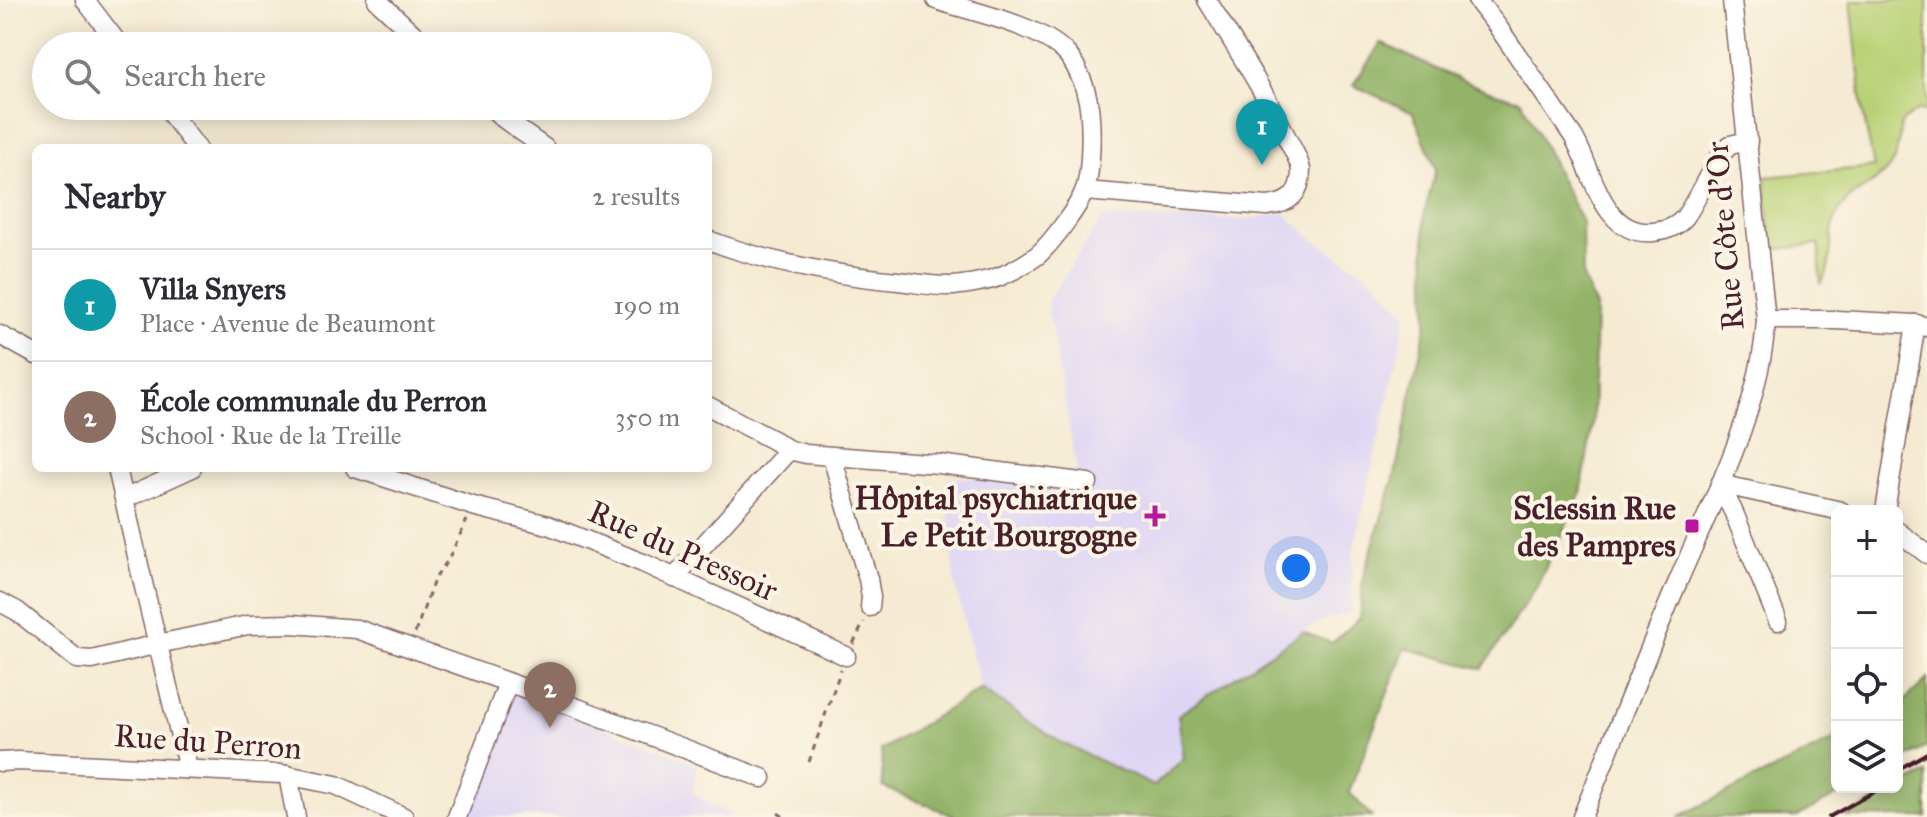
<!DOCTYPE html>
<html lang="en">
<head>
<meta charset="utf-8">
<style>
  body { margin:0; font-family:"IM FELL Great Primer",serif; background:#f7f7f7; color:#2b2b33 }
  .controls { position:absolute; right:24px; bottom:24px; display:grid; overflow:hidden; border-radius:12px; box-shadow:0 4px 20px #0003 }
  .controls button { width:72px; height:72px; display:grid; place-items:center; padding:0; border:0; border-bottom:2px solid #e1e1e2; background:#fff; color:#2b2b33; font:40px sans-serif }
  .you { position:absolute; left:1296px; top:568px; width:28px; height:28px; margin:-20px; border:6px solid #fff; border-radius:50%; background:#1a73e8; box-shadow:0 0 0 12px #1a73e833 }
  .badge { display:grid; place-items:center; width:52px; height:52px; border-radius:50%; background:#db2777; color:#fff; font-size:26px; font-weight:700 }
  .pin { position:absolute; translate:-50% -66px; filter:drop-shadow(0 2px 4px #0008) }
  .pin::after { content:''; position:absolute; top:42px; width:28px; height:24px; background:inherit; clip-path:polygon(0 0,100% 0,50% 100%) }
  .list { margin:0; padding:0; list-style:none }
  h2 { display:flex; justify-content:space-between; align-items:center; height:104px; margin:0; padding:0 32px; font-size:34px }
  h2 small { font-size:26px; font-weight:400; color:#7c7c81 }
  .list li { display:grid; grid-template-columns:52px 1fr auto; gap:24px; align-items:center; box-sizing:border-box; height:112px; padding:0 32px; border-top:2px solid #e1e1e2 }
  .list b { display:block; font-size:30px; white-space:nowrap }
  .list p { margin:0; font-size:26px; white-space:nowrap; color:#7c7c81 }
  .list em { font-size:26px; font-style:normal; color:#7c7c81 }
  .icon { flex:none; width:44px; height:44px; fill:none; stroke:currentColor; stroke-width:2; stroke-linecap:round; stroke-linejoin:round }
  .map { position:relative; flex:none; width:1927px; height:817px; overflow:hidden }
  .search { position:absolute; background:#fff; box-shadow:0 4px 20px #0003; left:32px; top:32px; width:680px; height:88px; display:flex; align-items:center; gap:20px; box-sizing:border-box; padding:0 28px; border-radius:44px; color:#7c7c81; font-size:30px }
  .panel { position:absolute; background:#fff; box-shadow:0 4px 20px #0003; left:32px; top:144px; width:680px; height:328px; border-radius:12px }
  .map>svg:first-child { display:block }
  .built { fill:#ded5f5 }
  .green { fill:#b9d176; stroke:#827850; stroke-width:2 }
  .forest { fill:#92b367; stroke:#6e6949; stroke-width:2 }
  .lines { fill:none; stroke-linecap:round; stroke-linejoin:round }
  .minor-casing { stroke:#866666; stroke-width:21 }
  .path { stroke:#866666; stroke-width:3; stroke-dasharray:6 6; stroke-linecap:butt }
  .minor { stroke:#fff; stroke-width:18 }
  .rail { stroke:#4a1f2b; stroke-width:4 }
  .poi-dot { fill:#b5179e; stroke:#fcf5e5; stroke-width:3 }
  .labels { text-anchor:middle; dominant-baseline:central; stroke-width:8; stroke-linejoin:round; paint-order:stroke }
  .street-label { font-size:32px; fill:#4a1f2b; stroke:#fcf5e5 }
  .poi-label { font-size:32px; font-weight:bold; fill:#4a1f2b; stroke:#fcf5e5; text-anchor:end }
</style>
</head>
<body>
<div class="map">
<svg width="1927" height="817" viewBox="0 0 1927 817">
  <rect width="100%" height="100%" fill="#fcf5e5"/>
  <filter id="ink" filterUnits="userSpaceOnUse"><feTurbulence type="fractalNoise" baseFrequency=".0125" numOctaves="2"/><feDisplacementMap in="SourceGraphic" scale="16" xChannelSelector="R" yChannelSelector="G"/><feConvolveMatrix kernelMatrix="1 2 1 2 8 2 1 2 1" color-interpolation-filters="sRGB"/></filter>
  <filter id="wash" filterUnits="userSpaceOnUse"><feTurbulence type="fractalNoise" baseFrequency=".006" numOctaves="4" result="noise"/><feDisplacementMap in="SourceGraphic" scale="32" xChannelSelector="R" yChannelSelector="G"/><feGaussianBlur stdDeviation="1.8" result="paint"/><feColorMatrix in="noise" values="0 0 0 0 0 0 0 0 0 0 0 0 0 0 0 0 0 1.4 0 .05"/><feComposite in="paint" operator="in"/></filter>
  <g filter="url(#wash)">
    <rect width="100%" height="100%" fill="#f5ebd3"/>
    <g class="built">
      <path d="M 1284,213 L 1313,239 L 1375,280 L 1407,314 L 1353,552 L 1352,612 L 1315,624 L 1178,715 L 1184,758 L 1154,786 L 1060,742 L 981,689 L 954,580 L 946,479 L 1077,471 L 1047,302 L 1103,217 L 1240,220 Z"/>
      <path d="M 509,691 L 698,764 L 692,792 L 733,817 L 463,817 Z"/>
    </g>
    <path class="green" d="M 1851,0 L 1927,0 L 1927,111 L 1918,110 L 1901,123 C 1899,138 1898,158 1887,170 C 1873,186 1850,192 1839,211 C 1826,232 1836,266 1821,283 L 1819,244 L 1772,250 L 1765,177 L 1874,167 L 1863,112 Z"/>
    <g class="forest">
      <path d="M 1381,43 C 1427,64 1472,89 1521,100 L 1582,222 L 1583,277 L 1596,307 L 1593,421 L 1581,493 L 1537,586 L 1482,669 L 1405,648 L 1349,792 L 1372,817 L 957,817 L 883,787 L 881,750 L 981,689 L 1060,742 L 1154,786 L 1184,758 L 1178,715 L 1303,632 L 1332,643 L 1360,618 L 1363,577 L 1395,474 L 1427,321 L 1424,214 L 1436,169 L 1413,113 L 1353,85 Z"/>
      <path d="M 1927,679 L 1927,747 L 1897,763 L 1897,708 Z"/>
      <path d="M 1837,738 L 1837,787 L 1853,787 L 1797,817 L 1678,817 Z"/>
      <path d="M 1927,773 L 1927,817 L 1845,817 Z"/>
    </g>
  </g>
  <g filter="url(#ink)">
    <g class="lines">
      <g class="minor-casing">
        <g id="minor">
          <path d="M 85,0 L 120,46"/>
          <path d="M 377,0 L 426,46"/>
          <path d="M 1477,0 L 1498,27 L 1573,136 C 1593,169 1602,237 1653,232 C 1665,231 1677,227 1685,217 C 1699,197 1708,173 1722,153 L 1730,145 L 1748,141"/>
          <path d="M 165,106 L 197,148"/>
          <path d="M 490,106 L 504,119 L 545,148"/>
          <path d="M 1085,191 L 1267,206 C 1289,204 1301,194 1301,170 C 1300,161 1293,150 1289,142 C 1265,92 1236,47 1207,0"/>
          <path d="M 708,240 C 769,263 833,275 898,281 C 916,283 935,287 953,286 C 965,285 989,281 1001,276 C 1011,272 1035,259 1042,251 C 1054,239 1078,207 1084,192 C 1092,173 1092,121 1088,101 C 1085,85 1076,63 1065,52 C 1038,25 973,12 936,0"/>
          <path d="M 1766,320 L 1836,320 L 1916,324 L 1927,327"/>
          <path d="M 0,335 L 36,355"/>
          <path d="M 708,406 L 773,440 L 789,450 L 806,454 L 939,464 L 1088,483"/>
          <path d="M 832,457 L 868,579 L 871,597 L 870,607"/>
          <path d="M 117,468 L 144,587 L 188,769"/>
          <path d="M 355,468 L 473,506 L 548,525 L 643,563 L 846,656"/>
          <path d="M 1720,484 L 1734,513 L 1778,621"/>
          <path d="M 1720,484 L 1841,511"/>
          <path d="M 124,499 L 192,468"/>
          <path d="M 1885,511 L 1916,324"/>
          <path d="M 1897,531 L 1927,554"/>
          <path d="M 674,578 L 789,450"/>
          <path d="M 0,602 L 17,611 L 77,659 L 92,660 L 158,644 L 248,625 L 292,624 L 357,629 L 538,693 L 762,778"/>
          <path d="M 0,762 L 18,761 L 281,774 L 336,785 L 404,817"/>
          <path d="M 288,775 L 296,817"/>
          <path d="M 457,817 L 508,683"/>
          <path d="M 1582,817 C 1614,738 1645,658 1679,579 C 1713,500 1761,407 1766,320 L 1732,0"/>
        </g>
      </g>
      <g class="path">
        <path d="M 415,633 L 434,580 L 448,560 L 467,520"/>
        <path d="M 853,644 L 864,622"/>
        <path d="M 809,762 L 841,669"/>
        <path d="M 778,813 L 784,817"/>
      </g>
      <use href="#minor" class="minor"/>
      <g class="rail">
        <path d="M 1897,770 L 1927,753"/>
        <path d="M 1829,817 L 1883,787"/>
      </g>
    </g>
  </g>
  <g class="poi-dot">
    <path d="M1151 504h8v8h8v8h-8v8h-8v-8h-8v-8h8z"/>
    <rect x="1684" y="518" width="16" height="16" rx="4"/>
  </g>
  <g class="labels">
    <g class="street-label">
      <text transform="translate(1725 236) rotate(-95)">Rue Côte d'Or</text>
      <text transform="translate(683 551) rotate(24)">Rue du Pressoir</text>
      <text transform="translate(208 742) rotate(4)">Rue du Perron</text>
    </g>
    <g class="poi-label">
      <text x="1137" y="498">Hôpital psychiatrique<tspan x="1137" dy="37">Le Petit Bourgogne</tspan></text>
      <text x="1676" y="508">Sclessin Rue<tspan x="1676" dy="37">des Pampres</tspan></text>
    </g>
  </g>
</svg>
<div class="controls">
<button>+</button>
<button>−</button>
<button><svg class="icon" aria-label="locate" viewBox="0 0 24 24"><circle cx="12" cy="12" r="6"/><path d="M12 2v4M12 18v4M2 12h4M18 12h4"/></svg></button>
<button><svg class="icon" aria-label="layers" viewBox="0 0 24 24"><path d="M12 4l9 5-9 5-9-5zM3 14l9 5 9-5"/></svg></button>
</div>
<div class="you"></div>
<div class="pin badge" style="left:1262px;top:165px;background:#0f9aa8">1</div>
<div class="pin badge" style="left:550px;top:728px;background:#8d6e63">2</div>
<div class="search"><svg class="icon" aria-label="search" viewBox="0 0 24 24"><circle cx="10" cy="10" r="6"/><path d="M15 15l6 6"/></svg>Search here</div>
<section class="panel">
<h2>Nearby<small>2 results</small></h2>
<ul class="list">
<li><span class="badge" style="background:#0f9aa8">1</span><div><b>Villa Snyers</b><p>Place · Avenue de Beaumont</p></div><em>190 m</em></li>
<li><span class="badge" style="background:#8d6e63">2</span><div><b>École communale du Perron</b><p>School · Rue de la Treille</p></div><em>350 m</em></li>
</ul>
</section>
</div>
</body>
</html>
